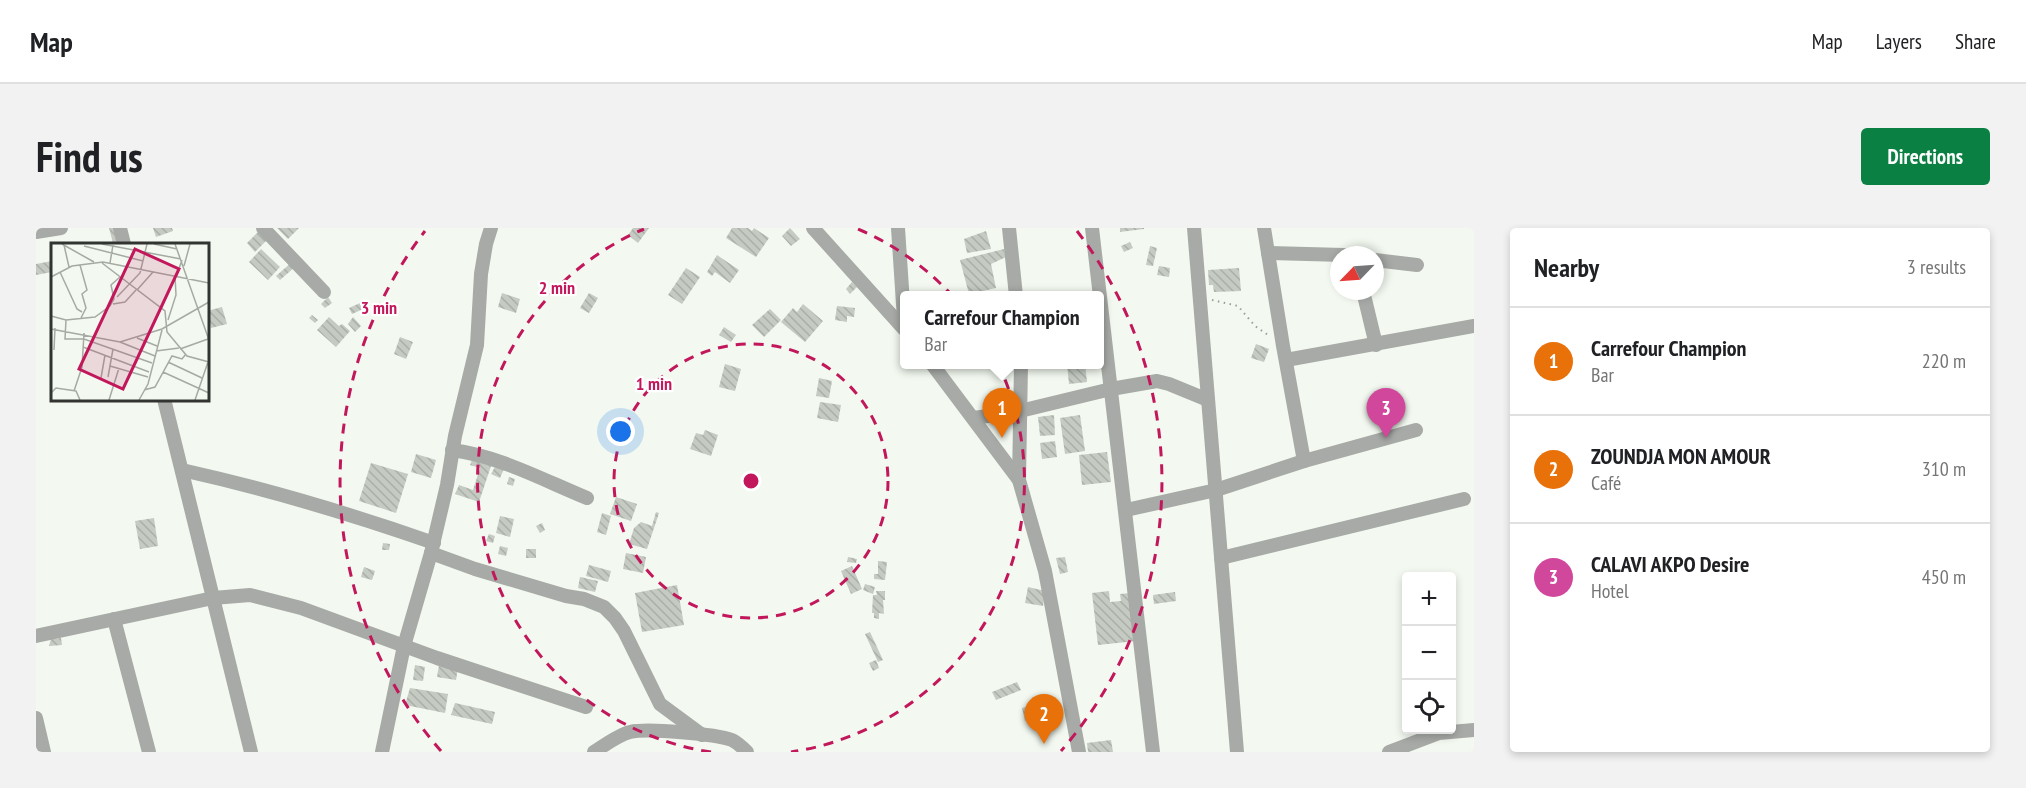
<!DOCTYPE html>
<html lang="en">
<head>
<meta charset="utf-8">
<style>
  body { margin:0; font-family:"PT Sans Narrow",sans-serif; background:#f2f2f2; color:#202124 }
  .controls { position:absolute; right:18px; bottom:18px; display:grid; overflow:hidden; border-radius:6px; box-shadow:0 3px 9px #0003 }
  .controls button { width:54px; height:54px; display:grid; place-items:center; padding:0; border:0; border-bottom:2px solid #e0e0e0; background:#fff; color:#202124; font:30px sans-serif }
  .compass { position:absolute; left:1294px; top:18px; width:54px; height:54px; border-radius:50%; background:#fff; box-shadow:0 3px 9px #0003; rotate:245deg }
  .you { position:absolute; left:585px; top:204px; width:21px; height:21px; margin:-15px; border:4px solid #fff; border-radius:50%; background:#1a73e8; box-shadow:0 0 0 9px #1a73e833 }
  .badge { display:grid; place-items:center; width:39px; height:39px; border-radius:50%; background:#0b8043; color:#fff; font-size:20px; font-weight:700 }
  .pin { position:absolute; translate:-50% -50px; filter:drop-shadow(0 2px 3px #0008) }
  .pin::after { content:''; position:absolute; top:32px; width:21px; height:18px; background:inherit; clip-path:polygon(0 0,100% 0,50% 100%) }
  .popup { position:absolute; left:864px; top:63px; width:204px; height:78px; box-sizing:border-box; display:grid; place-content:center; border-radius:6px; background:#fff; filter:drop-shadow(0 2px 4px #0005); font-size:20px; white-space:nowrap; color:#757577 }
  .popup b { font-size:22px; color:#202124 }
  .popup::after { content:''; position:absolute; left:50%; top:100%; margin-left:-12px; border:12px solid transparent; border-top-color:#fff }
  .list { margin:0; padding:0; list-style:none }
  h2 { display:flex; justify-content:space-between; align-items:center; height:78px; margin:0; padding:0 24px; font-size:26px }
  h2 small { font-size:20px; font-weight:400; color:#757577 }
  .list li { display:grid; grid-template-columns:39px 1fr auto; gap:18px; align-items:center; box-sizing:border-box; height:108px; padding:0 24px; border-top:2px solid #e0e0e0 }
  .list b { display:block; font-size:22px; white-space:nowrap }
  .list p { margin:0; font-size:20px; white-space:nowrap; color:#757577 }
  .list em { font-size:20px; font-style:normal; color:#757577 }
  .icon { flex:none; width:33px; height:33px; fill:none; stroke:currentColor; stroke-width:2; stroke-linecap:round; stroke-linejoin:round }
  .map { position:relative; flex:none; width:1438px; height:524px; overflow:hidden; border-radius:6px }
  header { display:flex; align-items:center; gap:36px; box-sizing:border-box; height:84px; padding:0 30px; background:#fff; border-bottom:2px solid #e0e0e0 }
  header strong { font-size:28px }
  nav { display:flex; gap:33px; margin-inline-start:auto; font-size:21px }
  .intro { display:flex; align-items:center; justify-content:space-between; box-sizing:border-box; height:144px; padding:0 36px }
  h1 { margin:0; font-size:42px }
  .button { padding:15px 27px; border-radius:6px; background:#0b8043; color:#fff; font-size:21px; font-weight:700 }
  main { display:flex; gap:36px; padding:0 36px }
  aside { flex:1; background:#fff; border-radius:6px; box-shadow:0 3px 9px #0003 }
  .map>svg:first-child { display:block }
  .building { fill:url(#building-back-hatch) }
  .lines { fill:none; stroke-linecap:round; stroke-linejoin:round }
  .path { stroke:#999e97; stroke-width:2; stroke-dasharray:1.5 4.5; stroke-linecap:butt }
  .minor { stroke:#a7aaa6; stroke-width:14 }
  .ring { fill:none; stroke:#c2185b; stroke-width:3; stroke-dasharray:10 8 }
  .inset-road { fill:none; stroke:#a5aaa3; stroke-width:1.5 }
  .view { fill:#c2185b; fill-opacity:0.15; stroke:#c2185b; stroke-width:3 }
  .inset-edge { fill:none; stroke:#313430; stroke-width:3 }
  .centre { fill:#c2185b; stroke:#fff; stroke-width:3 }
  .ring-label { font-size:18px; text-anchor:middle; font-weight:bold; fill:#c2185b; stroke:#fff; stroke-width:4.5; stroke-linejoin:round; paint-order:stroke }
</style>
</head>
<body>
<header>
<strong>Map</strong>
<nav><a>Map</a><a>Layers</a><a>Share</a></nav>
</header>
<div class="intro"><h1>Find us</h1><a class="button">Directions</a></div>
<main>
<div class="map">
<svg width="1438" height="524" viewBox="0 0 1438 524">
  <defs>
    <pattern id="building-back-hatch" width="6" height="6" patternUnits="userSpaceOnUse" patternTransform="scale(1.5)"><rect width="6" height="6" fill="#c5cbc3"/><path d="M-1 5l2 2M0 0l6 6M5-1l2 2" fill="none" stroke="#aaafa8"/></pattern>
  </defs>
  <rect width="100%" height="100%" fill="#f3f9f0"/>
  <g class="building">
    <path d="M 73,0 L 80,0 L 84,13 L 77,15 Z"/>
    <path d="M 117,0 L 136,0 L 137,3 L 120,9 Z"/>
    <path d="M 241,0 L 263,0 L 252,11 Z"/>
    <path d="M 597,0 L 613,0 L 602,15 L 592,7 Z"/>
    <path d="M 696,0 L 712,0 L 716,3 L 718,0 L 733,10 L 720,29 L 690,10 Z"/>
    <path d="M 754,0 L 764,11 L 755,18 L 746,8 Z"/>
    <path d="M 1084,0 L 1108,0 L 1108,1 L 1084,4 Z"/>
    <path d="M 225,1 L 233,10 L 219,24 L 211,15 Z"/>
    <path d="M 950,3 L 955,21 L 931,25 L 928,11 Z"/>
    <path d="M 1094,14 L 1097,20 L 1088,24 L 1085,18 Z"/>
    <path d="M 1114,18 L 1121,20 L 1117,38 L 1110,37 Z"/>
    <path d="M 225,21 L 244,39 L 232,52 L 213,34 Z"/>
    <path d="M 968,21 L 970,29 L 955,36 L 960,60 L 933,66 L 924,32 Z"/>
    <path d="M 681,27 L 703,42 L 694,55 L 679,44 L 676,48 L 671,44 Z"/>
    <path d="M 16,33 L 16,44 L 0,47 L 0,36 Z"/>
    <path d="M 256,34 L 260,38 L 244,52 L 240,48 Z"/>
    <path d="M 1123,38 L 1134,40 L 1133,49 L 1121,47 Z"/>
    <path d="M 650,40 L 664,49 L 646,76 L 632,67 Z"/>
    <path d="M 1203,40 L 1205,63 L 1178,64 L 1177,57 L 1173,57 L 1172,42 Z"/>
    <path d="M 816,54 L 821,59 L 814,66 L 810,61 Z"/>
    <path d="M 466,65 L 484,71 L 480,85 L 462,79 Z"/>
    <path d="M 553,65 L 562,70 L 553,85 L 544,80 Z"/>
    <path d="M 292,69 L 296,75 L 289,80 L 285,76 Z"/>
    <path d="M 324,75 L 327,81 L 316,86 L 313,80 Z"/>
    <path d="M 767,76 L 787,93 L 769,114 L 745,94 L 757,80 L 761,84 Z"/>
    <path d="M 801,78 L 819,80 L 818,89 L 811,88 L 811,94 L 799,92 Z"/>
    <path d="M 186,79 L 191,96 L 175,100 L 171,83 Z"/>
    <path d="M 734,81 L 745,92 L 728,109 L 716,97 Z"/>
    <path d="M 276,87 L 282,92 L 279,95 L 273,90 Z"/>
    <path d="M 293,89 L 303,98 L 306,96 L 314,103 L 300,119 L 281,102 Z"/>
    <path d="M 317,89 L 325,98 L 319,104 L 312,96 Z"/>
    <path d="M 688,99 L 700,107 L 695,114 L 683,107 Z"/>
    <path d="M 364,109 L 377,114 L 370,131 L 358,126 Z"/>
    <path d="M 1220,116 L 1233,121 L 1228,134 L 1215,130 Z"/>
    <path d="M 689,136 L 705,141 L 699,163 L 683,159 Z"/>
    <path d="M 1031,136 L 1049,136 L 1051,154 L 1033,156 Z"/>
    <path d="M 783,150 L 796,153 L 793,170 L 780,168 Z"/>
    <path d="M 784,174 L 805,177 L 802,194 L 781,190 Z"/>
    <path d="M 1018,187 L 1019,207 L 1004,208 L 1002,189 Z"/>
    <path d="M 1044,187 L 1049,223 L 1029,226 L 1024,190 Z"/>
    <path d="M 669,202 L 682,207 L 675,228 L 654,221 L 660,205 L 667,207 Z"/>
    <path d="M 1019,213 L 1021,229 L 1006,231 L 1004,215 Z"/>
    <path d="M 1071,224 L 1075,254 L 1046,257 L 1043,227 Z"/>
    <path d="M 380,226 L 400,232 L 395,250 L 375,244 Z"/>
    <path d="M 437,229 L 456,235 L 443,274 L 419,266 L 423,257 L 437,262 L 444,240 L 434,237 Z"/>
    <path d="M 335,235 L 372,246 L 360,285 L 323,273 Z"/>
    <path d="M 460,237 L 468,241 L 464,250 L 455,246 Z"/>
    <path d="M 473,249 L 479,251 L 477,258 L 471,256 Z"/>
    <path d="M 580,269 L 601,276 L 595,293 L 574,286 Z"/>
    <path d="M 620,284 L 623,285 L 611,321 L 593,316 L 598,300 L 605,294 L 616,298 Z"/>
    <path d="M 566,285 L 575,288 L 570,307 L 561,304 Z"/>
    <path d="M 464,288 L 478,291 L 474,309 L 460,305 Z"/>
    <path d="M 118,290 L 122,318 L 104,321 L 99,293 Z"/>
    <path d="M 506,295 L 509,302 L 504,305 L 500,298 Z"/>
    <path d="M 453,306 L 459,308 L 457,315 L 450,313 Z"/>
    <path d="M 347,315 L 354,316 L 353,322 L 346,322 Z"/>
    <path d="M 464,318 L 472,320 L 470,328 L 462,326 Z"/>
    <rect x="490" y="321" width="10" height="9"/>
    <path d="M 590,325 L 610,329 L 607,345 L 587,341 Z"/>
    <path d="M 812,329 L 821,331 L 820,335 L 811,334 Z"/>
    <path d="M 1029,329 L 1032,344 L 1024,346 L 1020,330 Z"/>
    <path d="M 842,333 L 851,334 L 849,352 L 838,351 L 838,346 L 842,346 Z"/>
    <path d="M 553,337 L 575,343 L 572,354 L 550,348 Z"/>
    <path d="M 816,338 L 826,361 L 815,366 L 805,343 Z"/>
    <path d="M 328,339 L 339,343 L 336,352 L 325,349 Z"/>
    <path d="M 544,349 L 562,353 L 559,364 L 542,360 Z"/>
    <path d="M 829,356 L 839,359 L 837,366 L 827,362 Z"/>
    <path d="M 641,357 L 648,397 L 606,404 L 599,365 Z"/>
    <path d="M 992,359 L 1009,363 L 1007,378 L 989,375 Z"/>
    <path d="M 840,363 L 849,363 L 849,372 L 847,372 L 848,386 L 843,385 L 843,391 L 838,390 L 838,385 L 836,385 L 837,367 L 841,367 Z"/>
    <path d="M 1073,363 L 1074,374 L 1085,373 L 1084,366 L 1094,365 L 1100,413 L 1062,417 L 1056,365 Z"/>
    <path d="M 1139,364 L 1140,373 L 1118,376 L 1117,367 Z"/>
    <path d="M 834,404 L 847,432 L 842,434 L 829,406 Z"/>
    <path d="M 25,410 L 26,417 L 13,418 L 15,411 Z"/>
    <path d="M 840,432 L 843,440 L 837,443 L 833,435 Z"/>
    <path d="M 379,437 L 389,439 L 387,453 L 377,452 Z"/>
    <path d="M 403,437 L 422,440 L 420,452 L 401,449 Z"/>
    <path d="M 981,454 L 985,462 L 960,472 L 956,464 Z"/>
    <path d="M 374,460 L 412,466 L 409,485 L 369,477 Z"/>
    <path d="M 419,475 L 459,484 L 456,496 L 415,487 Z"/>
    <path d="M 997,477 L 1001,489 L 989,493 L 986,480 Z"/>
    <path d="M 1075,512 L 1077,524 L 1052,524 L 1051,515 Z"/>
  </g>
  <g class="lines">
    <path class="path" d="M 1176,72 L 1202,78 L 1219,98 L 1232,107"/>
    <g class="minor">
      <path d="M 84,0 L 88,16"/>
      <path d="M 227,0 L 288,64"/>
      <path d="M 777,0 L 868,101"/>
      <path d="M 862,0 L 868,91"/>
      <path d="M 973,0 L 980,68"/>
      <path d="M 1056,0 L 1117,524"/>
      <path d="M 1158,0 L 1201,524"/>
      <path d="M 1228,0 L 1247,118 L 1268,233"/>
      <path d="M 0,4 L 25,0"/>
      <path d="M 1232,25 L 1308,27"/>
      <path d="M 1339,32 L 1381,37"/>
      <path d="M 1327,63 L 1340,117"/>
      <path d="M 1250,132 L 1438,98"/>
      <path d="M 896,136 L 983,252 L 1009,343 L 1043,524"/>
      <path d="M 128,171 L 215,524"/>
      <path d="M 938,190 L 984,183 L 1075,161 L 1121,153 L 1133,156 L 1172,172"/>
      <path d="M 416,222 C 463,228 507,252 551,270"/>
      <path d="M 146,242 C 231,261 315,286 398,315"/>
      <path d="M 983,252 L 985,136"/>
      <path d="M 1090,282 L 1180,262 L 1268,233 L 1380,202"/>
      <path d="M 395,325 L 439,341 L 530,368 L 548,371 L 568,379 L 579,390 L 588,403 L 624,476 L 666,507"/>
      <path d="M 1185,330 L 1428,271"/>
      <path d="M 78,391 L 113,524"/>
      <path d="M 0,408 L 177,370 L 214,367 L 265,380 L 401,430 L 550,479"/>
      <path d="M 0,490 L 8,524"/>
      <path d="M 346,524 L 368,418 L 395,325 L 411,257 L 419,208 L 441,117 L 445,46 L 450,16 L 455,0"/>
      <path d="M 558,524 C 569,517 582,507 594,504 C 612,500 679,506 696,512 C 702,515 706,519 711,524"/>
      <path d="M 1353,524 L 1403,505 L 1438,502"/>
    </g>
  </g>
  <g class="ring">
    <circle cx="715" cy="253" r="137"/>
    <path d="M675 524A274 274 0 0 1 608 1M822 1A274 274 0 0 1 755 524"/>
    <path d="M405 523A411 411 0 0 1 389 3M1041 3A411 411 0 0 1 1025 523"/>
  </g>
  <g transform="translate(15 15)">
    <rect width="158" height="158" fill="#f3f9f0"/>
    <path class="inset-road" d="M 11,1 L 43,19M 51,1 L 130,16M 103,1 L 126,6M 124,1 L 158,97M 13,2 L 18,24M 33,3 L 92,18M 51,20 L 114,68 L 116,89 L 136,113 L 158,119M 59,20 L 62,2M 29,22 L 36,47 L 31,51 L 35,65 L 30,75M 133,23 L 139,1M 9,29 L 26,66 L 31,69M 0,34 L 21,23 L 52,19 L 158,40M 125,34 L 131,17M 86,47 L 102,29M 66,54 L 89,30 L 96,1M 62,61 L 74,59 L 85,47M 0,73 L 15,77 L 44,74 L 59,63 L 63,56 L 60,42 L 69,34M 15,77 L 14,96 L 33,96 L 101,120M 117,77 L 125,52 L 124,33M 0,86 L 69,99 L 111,86 L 158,59M 86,95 L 106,103M 69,99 L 104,113M 32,104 L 98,129M 129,106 L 157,96M 3,107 L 4,85M 105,108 L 128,105M 117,119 L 151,135M 59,123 L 97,134M 112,129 L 158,150M 57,134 L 62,106M 50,135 L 54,112M 93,147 L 104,144 L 121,113 L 131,116 L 135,111M 23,148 L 31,124 L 33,90M 0,150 L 5,145 L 25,148 L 29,157M 58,157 L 68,125M 88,157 L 97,141 L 111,87M 144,157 L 157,119"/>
    <path class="view" d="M 84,6 L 128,26 L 72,146 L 28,126 Z"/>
    <rect width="158" height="158" class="inset-edge"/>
  </g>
  <circle cx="715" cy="253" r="9" class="centre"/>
  <g class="ring-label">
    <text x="521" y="66">2 min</text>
    <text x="343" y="86">3 min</text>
    <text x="618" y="162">1 min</text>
  </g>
</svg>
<div class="controls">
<button>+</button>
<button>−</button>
<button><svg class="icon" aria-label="locate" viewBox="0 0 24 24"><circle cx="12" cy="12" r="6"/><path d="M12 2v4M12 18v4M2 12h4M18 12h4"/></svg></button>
</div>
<svg class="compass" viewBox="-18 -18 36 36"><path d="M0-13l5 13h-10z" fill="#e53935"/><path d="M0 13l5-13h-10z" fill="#757577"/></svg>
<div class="you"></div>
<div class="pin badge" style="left:966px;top:210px;background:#e8710a">1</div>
<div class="popup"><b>Carrefour Champion</b>Bar</div>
<div class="pin badge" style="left:1008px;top:516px;background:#e8710a">2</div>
<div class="pin badge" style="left:1350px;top:210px;background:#d1479c">3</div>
</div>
<aside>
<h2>Nearby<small>3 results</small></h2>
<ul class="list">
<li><span class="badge" style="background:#e8710a">1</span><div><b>Carrefour Champion</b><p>Bar</p></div><em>220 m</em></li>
<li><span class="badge" style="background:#e8710a">2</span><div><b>ZOUNDJA MON AMOUR</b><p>Café</p></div><em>310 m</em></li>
<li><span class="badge" style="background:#d1479c">3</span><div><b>CALAVI AKPO Desire</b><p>Hotel</p></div><em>450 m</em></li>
</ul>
</aside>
</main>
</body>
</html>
